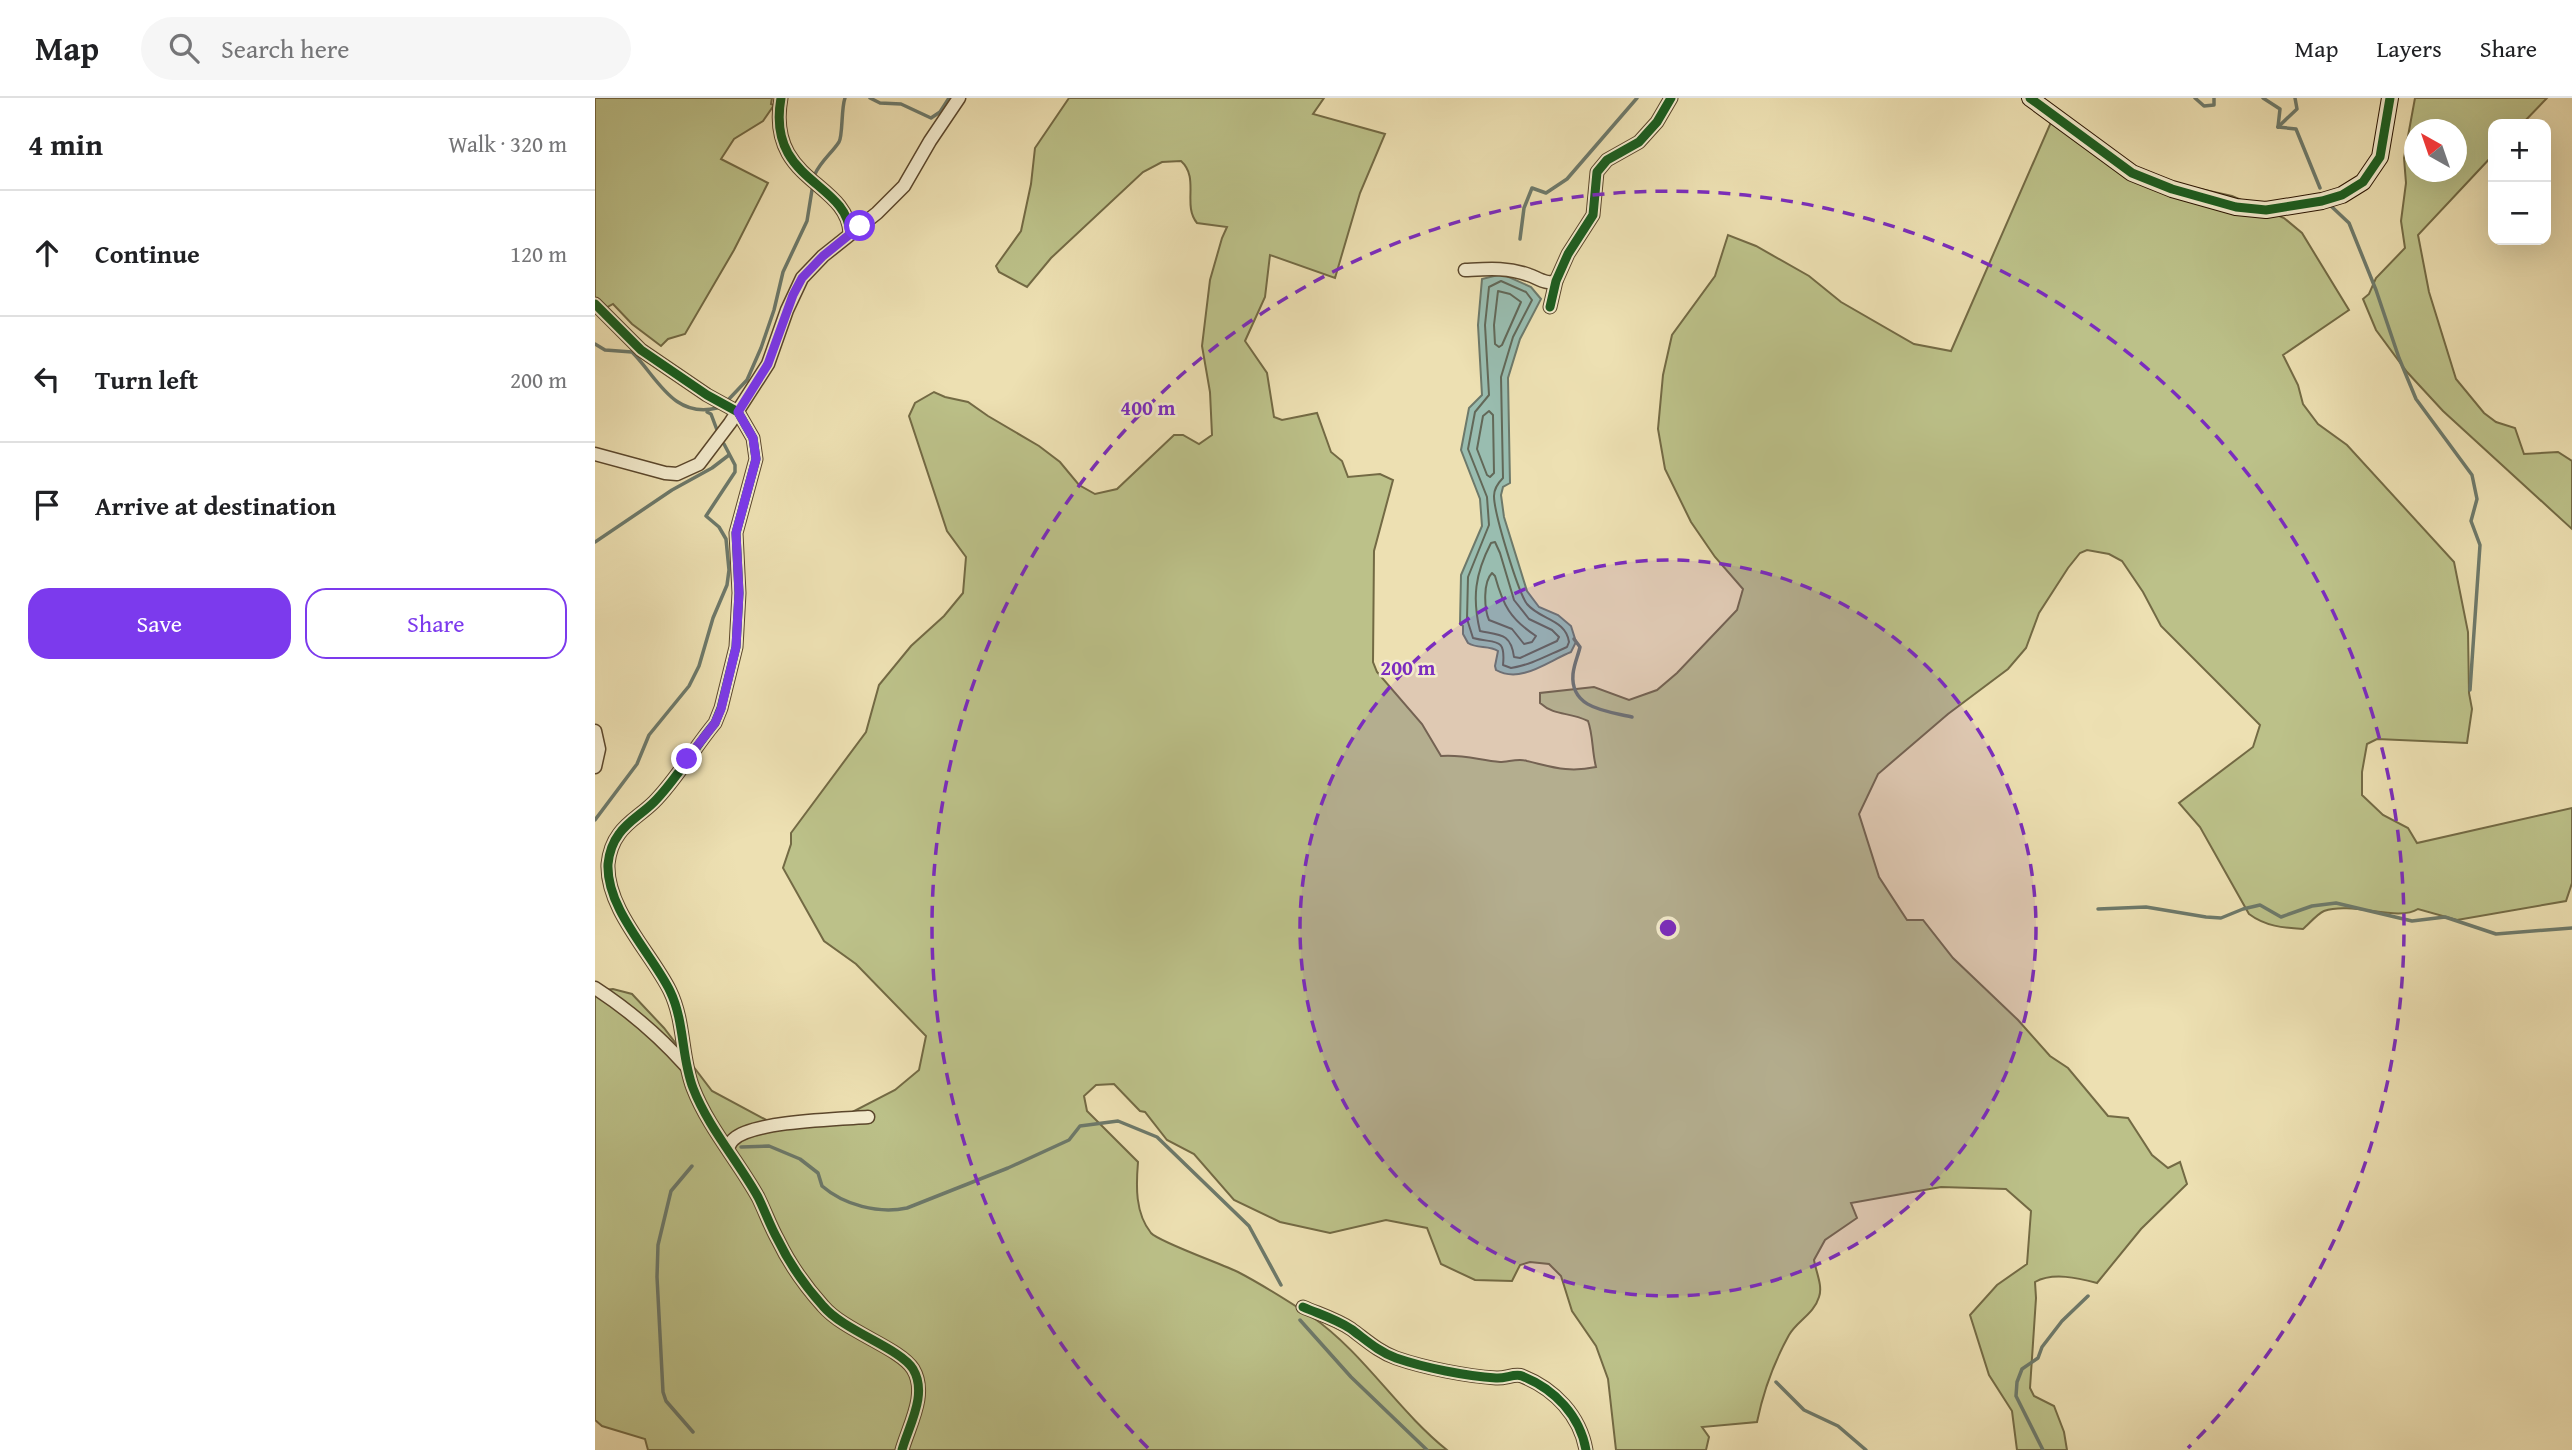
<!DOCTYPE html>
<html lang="en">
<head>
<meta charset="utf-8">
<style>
  body { margin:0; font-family:"Gentium Book Plus",serif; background:#f6f6f6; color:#202124 }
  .controls { position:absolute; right:21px; top:21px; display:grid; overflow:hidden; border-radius:14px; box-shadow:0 7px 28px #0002 }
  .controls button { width:63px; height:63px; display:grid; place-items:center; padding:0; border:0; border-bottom:2px solid #e0e0e0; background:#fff; color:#202124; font:35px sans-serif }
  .compass { position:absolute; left:1809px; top:21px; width:63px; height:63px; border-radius:50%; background:#fff; box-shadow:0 7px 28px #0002; rotate:320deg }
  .stop { position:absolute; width:21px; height:21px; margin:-16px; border:5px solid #7c3aed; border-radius:50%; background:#fff }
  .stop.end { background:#7c3aed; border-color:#fff; box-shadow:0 2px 7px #0008 }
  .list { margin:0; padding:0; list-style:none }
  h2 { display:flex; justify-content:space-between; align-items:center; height:91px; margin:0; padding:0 28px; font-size:30px }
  h2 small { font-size:23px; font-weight:400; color:#757577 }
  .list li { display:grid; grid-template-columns:46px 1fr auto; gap:21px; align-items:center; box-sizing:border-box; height:126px; padding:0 28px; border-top:2px solid #e0e0e0 }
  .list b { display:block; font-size:26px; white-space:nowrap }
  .list em { font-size:23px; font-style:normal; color:#757577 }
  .actions { display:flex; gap:14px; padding:21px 28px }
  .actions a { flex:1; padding:16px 0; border:2px solid #7c3aed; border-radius:21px; text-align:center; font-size:24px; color:#7c3aed }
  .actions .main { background:#7c3aed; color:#fff }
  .icon { flex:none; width:38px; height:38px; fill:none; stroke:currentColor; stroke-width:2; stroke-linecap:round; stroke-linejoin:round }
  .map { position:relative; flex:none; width:1977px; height:1352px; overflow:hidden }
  header { display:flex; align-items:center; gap:42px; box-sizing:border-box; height:98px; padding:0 35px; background:#fff; border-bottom:2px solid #e0e0e0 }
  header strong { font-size:33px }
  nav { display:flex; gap:38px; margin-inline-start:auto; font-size:24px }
  .search { width:490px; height:63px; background:#f6f6f6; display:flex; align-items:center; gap:18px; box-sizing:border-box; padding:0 24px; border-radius:38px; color:#757577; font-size:26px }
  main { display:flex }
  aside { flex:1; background:#fff }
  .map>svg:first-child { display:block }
  .green { fill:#bcc189; stroke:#736a44; stroke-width:2; fill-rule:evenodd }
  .water { fill:#99bdb0; stroke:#6d796a; stroke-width:2 }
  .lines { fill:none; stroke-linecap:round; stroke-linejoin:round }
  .shore { stroke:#626858; stroke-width:2 }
  .stream { stroke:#6d796a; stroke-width:3.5 }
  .street-casing { stroke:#5b472c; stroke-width:15 }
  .secondary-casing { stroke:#2a1400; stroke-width:18 }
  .street { stroke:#f3ebcd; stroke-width:12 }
  .secondary { stroke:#f3ebcd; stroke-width:16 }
  .cycleway-casing { stroke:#f3ebcd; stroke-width:13 }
  .cycleway { stroke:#1b5e20; stroke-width:9 }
  .route { stroke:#7c3aed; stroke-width:9 }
  .ring { fill:none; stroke:#7b2cbf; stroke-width:3.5; stroke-dasharray:12 9 }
  .centre { fill:#7b2cbf; stroke:#f3ebcd; stroke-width:3.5 }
  .ring-label { font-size:21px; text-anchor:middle; font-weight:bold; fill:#7b2cbf; stroke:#f3ebcd; stroke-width:5; stroke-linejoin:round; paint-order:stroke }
</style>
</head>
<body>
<header>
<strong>Map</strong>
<div class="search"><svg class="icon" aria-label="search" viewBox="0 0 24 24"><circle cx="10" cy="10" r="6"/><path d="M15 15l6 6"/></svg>Search here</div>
<nav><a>Map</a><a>Layers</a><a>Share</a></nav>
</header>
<main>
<aside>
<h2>4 min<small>Walk · 320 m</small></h2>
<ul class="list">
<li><svg class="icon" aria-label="ahead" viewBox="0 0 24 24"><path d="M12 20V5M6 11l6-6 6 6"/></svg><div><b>Continue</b></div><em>120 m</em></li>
<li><svg class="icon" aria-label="left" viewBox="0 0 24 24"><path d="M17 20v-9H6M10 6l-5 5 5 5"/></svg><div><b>Turn left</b></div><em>200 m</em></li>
<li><svg class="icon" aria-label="arrive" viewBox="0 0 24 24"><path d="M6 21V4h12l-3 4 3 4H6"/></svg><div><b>Arrive at destination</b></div></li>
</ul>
<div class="actions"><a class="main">Save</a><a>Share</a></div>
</aside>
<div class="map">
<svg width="1977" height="1352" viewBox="0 0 1977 1352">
  <rect width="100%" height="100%" fill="#ede0b2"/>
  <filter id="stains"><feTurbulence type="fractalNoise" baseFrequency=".00286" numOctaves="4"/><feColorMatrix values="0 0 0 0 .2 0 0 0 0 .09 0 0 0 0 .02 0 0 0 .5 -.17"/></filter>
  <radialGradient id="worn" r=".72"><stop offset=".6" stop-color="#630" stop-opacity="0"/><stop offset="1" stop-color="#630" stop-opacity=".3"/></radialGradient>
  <g class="green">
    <path d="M 0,0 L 177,0 L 176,6 L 179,7 L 168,23 L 139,41 L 126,61 L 173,85 L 139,152 L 90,236 L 73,241 L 66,248 L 37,226 L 18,206 L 0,216 Z"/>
    <path d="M 474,0 L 729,0 L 718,16 L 790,36 L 765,95 L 740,180 L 675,157 L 670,199 L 650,243 L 672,275 L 679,319 L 687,322 L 722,315 L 736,354 L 747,363 L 753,379 L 785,376 L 798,382 L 779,453 L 778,564 L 782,574 L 827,626 L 846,658 C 867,656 884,662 905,664 C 913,664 924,660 932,663 C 958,669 973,675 1001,669 C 997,654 998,636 993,623 C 973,613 961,619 945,605 L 945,595 L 999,589 L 1034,602 L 1062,592 L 1082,575 L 1142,512 L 1148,491 L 1120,459 L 1096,424 L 1070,371 L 1063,331 L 1068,277 L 1077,237 L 1120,178 L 1133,137 L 1161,148 L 1214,178 L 1246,204 L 1319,246 L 1356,253 L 1460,15 L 1560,81 L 1637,98 L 1689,120 L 1707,135 L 1754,212 L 1688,257 L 1703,287 L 1708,306 L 1723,326 L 1752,347 L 1859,464 L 1873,534 L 1874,595 L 1877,611 L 1872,645 L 1782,641 L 1772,646 L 1767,674 L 1767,697 L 1788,717 L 1813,730 L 1822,745 L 1977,710 L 1977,785 L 1971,803 L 1862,822 L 1823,811 C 1803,824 1757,803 1729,813 C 1722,816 1714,826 1708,831 C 1688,830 1670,828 1654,816 L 1605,729 L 1584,705 L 1658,649 L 1665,627 L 1566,528 L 1548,494 L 1527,463 L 1514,456 L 1492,452 L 1485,455 L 1473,470 L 1444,515 L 1431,550 L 1413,571 L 1353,616 L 1283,676 L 1264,716 L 1284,779 L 1312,822 L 1328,822 L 1358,860 L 1423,922 L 1455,958 L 1473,970 L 1513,1018 L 1533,1020 L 1557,1057 L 1573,1070 L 1585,1064 L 1592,1086 L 1546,1131 L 1502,1185 C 1483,1180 1458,1174 1440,1184 L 1441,1200 L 1435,1290 L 1439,1298 L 1459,1308 L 1469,1334 L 1472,1352 L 1422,1352 L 1417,1313 L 1394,1277 L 1375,1217 L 1402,1187 L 1432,1166 L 1436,1113 L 1411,1091 L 1346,1089 L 1256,1105 L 1262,1120 L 1230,1142 L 1219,1162 C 1221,1174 1228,1188 1224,1199 C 1219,1216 1202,1223 1194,1237 C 1179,1264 1168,1295 1162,1324 L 1107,1329 L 1114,1339 L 1111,1352 L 1021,1352 L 1013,1281 L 1001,1248 L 977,1213 L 966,1178 L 954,1166 L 935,1164 L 925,1167 L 917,1183 L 880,1182 L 846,1166 L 832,1130 L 791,1122 L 735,1135 L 685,1124 L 639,1102 L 599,1056 L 572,1042 L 550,1014 L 545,1013 L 519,986 L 501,987 L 489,998 L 492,1013 L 543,1064 C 541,1088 540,1115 556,1135 C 564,1144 627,1166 643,1174 C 668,1187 693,1203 716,1218 C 769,1255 802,1312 852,1352 L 53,1352 L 50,1341 L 7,1328 L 0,1322 L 0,893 L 18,891 L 37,896 L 69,930 L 117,993 L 175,1024 L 240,1023 L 300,992 L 324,972 L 331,938 L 261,866 L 229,843 L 188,770 L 196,746 L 196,735 L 271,634 L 284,587 L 316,548 L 349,518 L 368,495 L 371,459 L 352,433 L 314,318 L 320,305 L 339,294 L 350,299 L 373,304 L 393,318 L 444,348 L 465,364 L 484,387 L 500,396 L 522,391 L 579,337 L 588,337 L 604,346 L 617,337 L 615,294 L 607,248 L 615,182 L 627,140 L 632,129 L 602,125 C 587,107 605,80 586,63 L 567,64 L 548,74 L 456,160 L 432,189 L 404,174 L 401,168 L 426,133 L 436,86 L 440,50 Z"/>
    <path d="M 1820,0 L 1952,0 L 1927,26 L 1898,26 L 1898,57 L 1823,137 L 1834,194 L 1861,281 L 1889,315 L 1901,324 L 1920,330 L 1929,356 L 1963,354 L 1977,363 L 1977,431 L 1848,313 L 1812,274 L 1781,232 L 1768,201 L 1774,196 L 1781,180 L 1810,150 L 1806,123 L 1811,85 L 1809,60 ZM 1820,32 L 1862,32 L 1862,74 L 1820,74 Z"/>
  </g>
  <path class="water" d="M 907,176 L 936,189 L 946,201 L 925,241 L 913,280 L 915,385 L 908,389 L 906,397 L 909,419 L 932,493 L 944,509 L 963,517 L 976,528 L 981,544 L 976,554 C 953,563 926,586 901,572 L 900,568 L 903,553 C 894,547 882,551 873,545 L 868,536 L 868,528 L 865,526 L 866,477 L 887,428 L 885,401 L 866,352 L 874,310 L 887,297 L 883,227 L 887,181 Z"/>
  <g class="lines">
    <g class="shore">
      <path d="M 906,183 L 931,194 L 937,202 L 918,239 L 906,279 L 908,380 C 903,385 899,390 899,398 C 899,415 923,494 932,506 C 945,522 971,521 974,544 L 972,549 C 953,557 936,567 916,570 L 908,567 C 911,538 900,546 878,540 L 872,521 L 873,479 L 894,427 L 892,399 L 873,351 L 880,314 L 894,297 L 890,227 L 894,189 Z"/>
      <path d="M 903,193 L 915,196 L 926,204 L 907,247 L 904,249 L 900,246 L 899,227 Z"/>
      <path d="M 894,313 L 898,317 L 899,375 L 895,379 L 892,377 L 882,351 L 888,318 Z"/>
      <path d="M 900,444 L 905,455 L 919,502 L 934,521 L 957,532 L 964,539 L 962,543 L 925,560 L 919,559 C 916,535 905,537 885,533 C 877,500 880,476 896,445 Z"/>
      <path d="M 897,475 L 900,478 C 908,507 915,521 941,538 L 937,544 L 929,546 L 917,531 L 894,522 C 889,510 888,484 897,475 Z"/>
    </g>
    <g class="stream">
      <path d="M 275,0 L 285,5 L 306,6 L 336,20 L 345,14 L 354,0"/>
      <path d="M 1600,0 L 1609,8 L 1619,7 L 1619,0"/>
      <path d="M 1668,0 L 1685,11 L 1683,29"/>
      <path d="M 1683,29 L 1701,31 L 1725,90"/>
      <path d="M 1683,29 L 1702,11 L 1700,0"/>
      <path d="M 220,76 C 226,63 236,56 244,44 C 248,37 246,11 250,0"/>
      <path d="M 1737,109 L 1754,125 L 1781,192 L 1804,260 L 1821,301 L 1877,377 L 1882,401 L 1876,423 L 1885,447 L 1875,592"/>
      <path d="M 925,141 L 929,110 L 937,90 L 951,95 L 972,81 L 1042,0"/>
      <path d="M 0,246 L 10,252 L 37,254 C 62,279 78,321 122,310"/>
      <path d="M 134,301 L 152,282 L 166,250 L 179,212 L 188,174 L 212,123 L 217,92"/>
      <path d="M 112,314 L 116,316 L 122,332"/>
      <path d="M 0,444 L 77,392 L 117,370 L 134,357"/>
      <path d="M 979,541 L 985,549 C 983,558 979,566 978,576 C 975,611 1012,613 1037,619"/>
      <path d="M 0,722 L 42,666 L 54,637 L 94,588 L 104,568 L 118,520 L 132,487 L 134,472 L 131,441 L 124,429 L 111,418 L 140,374 L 140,367 L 129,346"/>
      <path d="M 1503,811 L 1551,809 L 1611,819 L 1626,820 L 1648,811 L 1665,807 L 1686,819 L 1717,808 L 1741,805 L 1817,823 L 1850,819 L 1901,836 L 1977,830"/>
      <path d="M 146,1049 L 174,1048 L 205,1061 L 223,1075 L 227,1088 C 249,1107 283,1116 312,1110 L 413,1070 L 474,1042 L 485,1028 L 523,1023 L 562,1039 L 654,1128 L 686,1187"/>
      <path d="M 97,1068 L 76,1093 L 63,1147 L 62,1179 L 68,1294 L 71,1303 L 98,1334"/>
      <path d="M 705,1222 L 756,1279 L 832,1352"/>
      <path d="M 1181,1284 L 1209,1312 L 1243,1328 L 1271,1352"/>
      <path d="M 1448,1352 L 1421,1298 L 1422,1284 L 1427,1271 L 1443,1260 L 1447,1249 L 1467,1223 L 1493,1198"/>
    </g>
    <g class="street-casing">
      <g id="street">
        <path d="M 186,0 C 171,84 252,83 255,135"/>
        <path d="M 870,172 C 892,171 912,169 934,177 C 943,180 951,187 961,183"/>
        <path d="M 0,206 L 46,252 L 112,297 L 143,314 L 158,340 L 161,361 L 141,435 L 144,495 L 141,549 L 126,610 L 120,625 C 99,650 82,681 59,704 C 47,716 33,723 24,736 C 18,744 14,756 13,766 C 11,811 57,856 75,893 C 90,924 86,959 98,990 C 113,1029 143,1063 163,1099 C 170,1113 175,1128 183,1142 C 194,1165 211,1189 228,1208 C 249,1233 305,1250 318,1271 C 333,1296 314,1327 307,1352"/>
        <path d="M 955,209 L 961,183 L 973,156 L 998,117 L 1002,74 L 1012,62 L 1044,44 L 1062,24 L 1076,0"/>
        <path d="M 0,356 L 70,375 L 82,376 L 104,366 L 135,325 L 173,266 L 192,212 L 207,180 L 228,158 L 282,115 L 309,88 L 335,43 L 364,0"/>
        <path d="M 0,633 L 4,651 L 0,669"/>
        <path d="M 0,890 C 34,912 64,938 91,968"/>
        <path d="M 133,1050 C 135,1046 136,1043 139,1041 C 158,1023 245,1021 273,1019"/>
        <path d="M 708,1209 C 724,1216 741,1221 756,1231 C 771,1242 784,1254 801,1260 C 830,1270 871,1278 901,1280 C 910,1281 920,1275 927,1278 C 960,1291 985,1318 991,1352"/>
      </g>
    </g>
    <g class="secondary-casing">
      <path id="secondary" d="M 1435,0 L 1537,75 L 1577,91 L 1641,109 L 1671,112 L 1727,103 L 1747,97 L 1768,84 L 1785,59 L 1795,0"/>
    </g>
    <use href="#street" class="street"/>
    <use href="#secondary" class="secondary"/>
    <g class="cycleway-casing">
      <g id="cycleway">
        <path d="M 186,0 C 171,84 252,83 255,135"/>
        <path d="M 1435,0 L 1537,75 L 1577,91 L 1641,109 L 1671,112 L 1727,103 L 1747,97 L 1768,84 L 1785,59 L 1795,0"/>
        <path d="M 0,206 L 46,252 L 112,297 L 143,314 L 158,340 L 161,361 L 141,435 L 144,495 L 141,549 L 126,610 L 120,625 C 99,650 82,681 59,704 C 47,716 33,723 24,736 C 18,744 14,756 13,766 C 11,811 57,856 75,893 C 90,924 86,959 98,990 C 113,1029 143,1063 163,1099 C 170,1113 175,1128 183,1142 C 194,1165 211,1189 228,1208 C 249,1233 305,1250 318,1271 C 333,1296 314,1327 307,1352"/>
        <path d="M 955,209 L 961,183 L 973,156 L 998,117 L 1002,74 L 1012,62 L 1044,44 L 1062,24 L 1076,0"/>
        <path d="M 708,1209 C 724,1216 741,1221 756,1231 C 771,1242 784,1254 801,1260 C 830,1270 871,1278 901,1280 C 910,1281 920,1275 927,1278 C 960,1291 985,1318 991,1352"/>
      </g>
    </g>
    <use href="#cycleway" class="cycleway"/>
  </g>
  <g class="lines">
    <path class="route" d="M 92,661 L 120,625 L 126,611 L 141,549 L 144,495 L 141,435 L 161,361 L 158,340 L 143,314 L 173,266 L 198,197 L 207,180 L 228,158 L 265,128"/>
  </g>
  <circle cx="1073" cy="830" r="368" fill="#7b2cbf" fill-opacity=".12"/>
  <g class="ring">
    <circle cx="1073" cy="830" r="368"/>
    <path d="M553 1350A736 736 0 1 1 1593 1350"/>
  </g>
  <circle cx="1073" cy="830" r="10" class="centre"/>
  <g class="ring-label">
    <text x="553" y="317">400 m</text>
    <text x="813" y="577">200 m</text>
  </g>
  <rect width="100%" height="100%" filter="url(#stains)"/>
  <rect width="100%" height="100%" fill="url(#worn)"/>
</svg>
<div class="controls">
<button>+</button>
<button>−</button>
</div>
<svg class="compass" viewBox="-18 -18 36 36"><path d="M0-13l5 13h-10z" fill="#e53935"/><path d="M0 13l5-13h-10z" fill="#757577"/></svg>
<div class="stop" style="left:265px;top:128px"></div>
<div class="stop end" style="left:92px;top:661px"></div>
</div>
</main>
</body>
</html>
